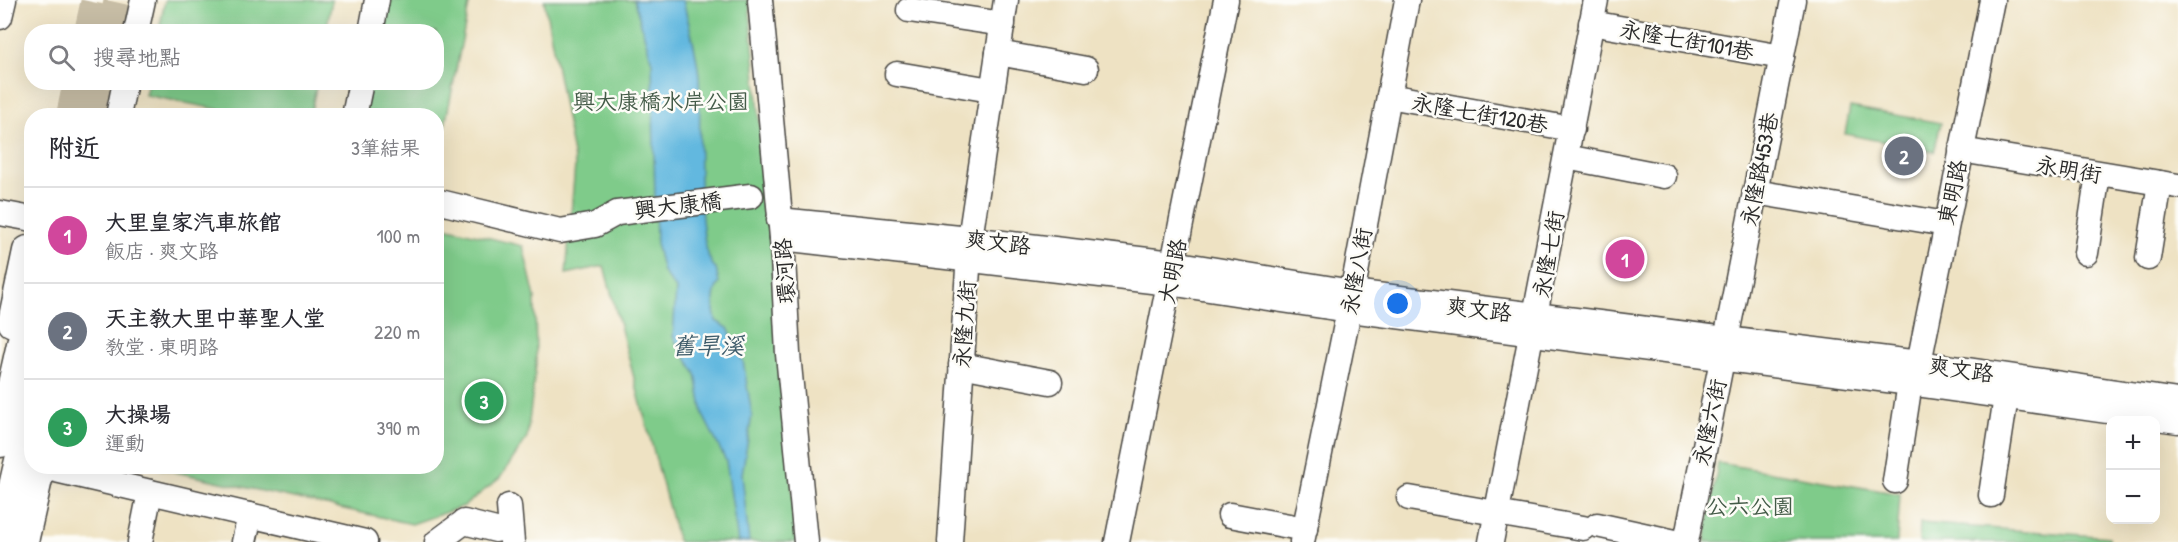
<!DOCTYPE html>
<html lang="zh-TW">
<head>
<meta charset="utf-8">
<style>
  body { margin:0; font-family:"Patrick Hand","LXGW WenKai TC",sans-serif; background:#f7f7f7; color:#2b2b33 }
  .controls { position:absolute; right:18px; bottom:18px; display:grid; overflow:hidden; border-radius:12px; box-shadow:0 6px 24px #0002 }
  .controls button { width:54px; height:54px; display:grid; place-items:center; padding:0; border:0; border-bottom:2px solid #e1e1e2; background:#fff; color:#2b2b33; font:30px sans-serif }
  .you { position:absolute; left:1398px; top:304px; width:21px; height:21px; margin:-15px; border:4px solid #fff; border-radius:50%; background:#1a73e8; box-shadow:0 0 0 9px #1a73e833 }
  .badge { display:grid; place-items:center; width:39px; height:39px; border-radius:50%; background:#1a73e8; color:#fff; font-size:20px; font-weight:700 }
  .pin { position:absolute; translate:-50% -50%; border:3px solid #fff; box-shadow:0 2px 6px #0006 }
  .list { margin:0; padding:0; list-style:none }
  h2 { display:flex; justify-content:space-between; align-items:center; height:78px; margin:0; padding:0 24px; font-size:26px }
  h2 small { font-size:20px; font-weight:400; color:#7c7c81 }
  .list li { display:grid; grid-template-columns:39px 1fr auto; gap:18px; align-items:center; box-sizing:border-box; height:96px; padding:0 24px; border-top:2px solid #e1e1e2 }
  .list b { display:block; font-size:22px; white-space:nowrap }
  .list p { margin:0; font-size:20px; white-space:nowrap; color:#7c7c81 }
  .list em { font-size:20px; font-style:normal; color:#7c7c81 }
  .icon { flex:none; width:33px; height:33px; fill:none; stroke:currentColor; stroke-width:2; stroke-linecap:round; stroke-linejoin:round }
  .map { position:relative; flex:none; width:2178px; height:542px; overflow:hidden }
  .search { position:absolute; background:#fff; box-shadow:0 6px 24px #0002; left:24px; top:24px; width:420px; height:66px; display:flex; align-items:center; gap:15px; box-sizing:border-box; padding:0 21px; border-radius:24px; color:#7c7c81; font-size:22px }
  .panel { position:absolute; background:#fff; box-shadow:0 6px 24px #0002; left:24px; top:108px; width:420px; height:366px; border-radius:24px }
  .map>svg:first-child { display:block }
  .green { fill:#7fcb8a; stroke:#557b5a; stroke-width:1.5 }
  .water { fill:#62b8df; stroke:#467285; stroke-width:1.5 }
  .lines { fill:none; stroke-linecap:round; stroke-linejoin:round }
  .major-tunnel { stroke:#c7bda5; stroke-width:30; stroke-dasharray:30 15; stroke-linecap:butt }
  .minor-casing { stroke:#484642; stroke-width:27 }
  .major-casing { stroke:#484642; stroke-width:33 }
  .minor { stroke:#fff; stroke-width:24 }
  .major { stroke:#fff; stroke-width:30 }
  .labels { text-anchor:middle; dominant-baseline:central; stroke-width:5; stroke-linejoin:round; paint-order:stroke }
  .street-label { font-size:22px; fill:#2b2b2b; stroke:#fdfcf7 }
  .park-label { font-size:22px; fill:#445b48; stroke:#fdfcf7 }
  .water-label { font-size:24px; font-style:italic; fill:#3e5c6a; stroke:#fdfcf7 }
</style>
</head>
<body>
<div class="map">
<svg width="2178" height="542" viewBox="0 0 2178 542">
  <rect width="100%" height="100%" fill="#fdfcf7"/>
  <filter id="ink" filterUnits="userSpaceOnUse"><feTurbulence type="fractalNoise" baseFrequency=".0167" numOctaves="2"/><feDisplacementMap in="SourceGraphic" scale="12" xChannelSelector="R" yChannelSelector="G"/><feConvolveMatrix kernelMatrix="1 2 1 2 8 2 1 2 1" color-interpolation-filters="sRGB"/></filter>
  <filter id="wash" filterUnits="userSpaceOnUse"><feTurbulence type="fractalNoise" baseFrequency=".008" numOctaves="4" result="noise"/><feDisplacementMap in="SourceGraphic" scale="24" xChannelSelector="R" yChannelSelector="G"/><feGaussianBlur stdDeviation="1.35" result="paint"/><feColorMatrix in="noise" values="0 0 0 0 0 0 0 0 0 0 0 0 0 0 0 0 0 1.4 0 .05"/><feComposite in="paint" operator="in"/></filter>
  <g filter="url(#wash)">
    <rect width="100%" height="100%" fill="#eee2c3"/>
    <g class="green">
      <path d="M 165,0 L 332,0 L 326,31 L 159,31 Z"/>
      <path d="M 385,0 L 470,0 L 437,165 L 436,116 L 362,116 L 369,83 L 436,82 L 436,32 L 379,31 Z"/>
      <path d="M 544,0 L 749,0 L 797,542 L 678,542 L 604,266 L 566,274 L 575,165 Z"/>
      <path d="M 148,83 L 148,82 L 317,83 L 310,116 L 247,115 L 145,95 Z"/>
      <path d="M 1850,107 L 1941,123 L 1934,152 L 1845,134 Z"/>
      <path d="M 437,225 L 523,246 L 535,297 L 536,364 L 527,438 L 500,478 L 464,506 L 412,524 L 153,467 L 436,466 Z"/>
      <path d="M 1718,463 L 1900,494 L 1897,542 L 1705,542 Z"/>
      <path d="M 1920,523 L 2109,537 L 2109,542 L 1919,542 Z"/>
    </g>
    <path class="water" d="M 634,0 L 683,0 C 689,26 697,51 699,77 C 702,109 693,253 716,268 L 719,283 C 712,293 713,309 716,321 L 728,328 L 743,361 L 752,415 L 742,474 L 749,542 L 738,542 L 726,461 L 703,415 L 696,374 L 673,337 L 676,289 L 663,272 L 656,243 L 652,62 Z"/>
  </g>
  <g filter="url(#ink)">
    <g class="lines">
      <g class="major-tunnel">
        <path d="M 89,32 L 96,0"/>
        <path d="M 112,32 L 119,0"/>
        <path d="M 71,116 L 78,82"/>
        <path d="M 95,116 L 101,82"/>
      </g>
      <g class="minor-casing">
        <g id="minor">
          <path d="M 760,0 L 782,238 L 788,354 L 806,542"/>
          <path d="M 909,10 L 1003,24"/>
          <path d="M 0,17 L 4,0"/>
          <path d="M 1591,23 L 1782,57"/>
          <path d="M 136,32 L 143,0"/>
          <path d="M 371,32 L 377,0"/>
          <path d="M 998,53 L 1086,69"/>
          <path d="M 897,74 L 991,90"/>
          <path d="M 1389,96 L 1572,129"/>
          <path d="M 118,116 L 125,82"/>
          <path d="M 354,116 L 361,82"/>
          <path d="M 1961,150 L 2178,186"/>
          <path d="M 1566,157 L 1664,176"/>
          <path d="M 1755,192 L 1946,224"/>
          <path d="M 436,201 L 560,231 L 595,225 L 617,213 L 751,196"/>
          <path d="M 0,213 L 32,219"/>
          <path d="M 779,220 L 970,239 L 1173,263 L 1352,292 L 1919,363 L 2178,401"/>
          <path d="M 782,238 L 1169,283 L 1349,310 L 1910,383 L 2178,421"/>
          <path d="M 2086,253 L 2098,174"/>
          <path d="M 2148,258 L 2160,183"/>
          <path d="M 961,365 L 1050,382"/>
          <path d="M 43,467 L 365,542"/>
          <path d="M 1895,481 L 1910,383 L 1919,363 L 1992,0"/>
          <path d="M 1991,495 L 2006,397"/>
          <path d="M 1409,498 L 1583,528"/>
          <path d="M 509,506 L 512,542"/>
          <path d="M 1230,515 L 1305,529"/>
          <path d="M 1597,525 L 1675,542"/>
          <path d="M 26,542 L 43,466"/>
          <path d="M 140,542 L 150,492"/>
          <path d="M 244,542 L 250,515"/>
          <path d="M 437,542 L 464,522 L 496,530"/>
          <path d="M 950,542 L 970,239 L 1006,0"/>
          <path d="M 1117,542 L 1226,0"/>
          <path d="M 1302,542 L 1349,310 L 1407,0"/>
          <path d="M 1491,542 L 1596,0"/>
          <path d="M 1686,542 L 1793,0"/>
        </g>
      </g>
      <g class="major-casing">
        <g id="major">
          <path d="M 13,322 L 28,251"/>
          <path d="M 0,442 L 32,300"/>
          <path d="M 1,542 L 32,409"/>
        </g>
      </g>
      <use href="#minor" class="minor"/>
      <use href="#major" class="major"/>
    </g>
  </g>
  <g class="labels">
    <g class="street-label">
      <text transform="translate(1687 40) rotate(10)">永隆七街101巷</text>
      <text transform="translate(1480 113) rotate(10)">永隆七街120巷</text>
      <text transform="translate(1759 169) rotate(-79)">永隆路453巷</text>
      <text transform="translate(2069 169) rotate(10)">永明街</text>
      <text transform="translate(1952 192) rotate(-78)">東明路</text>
      <text transform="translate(678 205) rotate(-7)">興大康橋</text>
      <text transform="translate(998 242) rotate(7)">爽文路</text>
      <text transform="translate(1548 254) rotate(-80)">永隆七街</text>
      <text transform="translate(784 271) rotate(-94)">環河路</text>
      <text transform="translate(1172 271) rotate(-79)">大明路</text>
      <text transform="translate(1356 271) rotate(-80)">永隆八街</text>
      <text transform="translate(1479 309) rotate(7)">爽文路</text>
      <text transform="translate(964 324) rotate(-86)">永隆九街</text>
      <text transform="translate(1961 369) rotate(8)">爽文路</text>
      <text transform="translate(1709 422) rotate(-78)">永隆六街</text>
    </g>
    <g class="park-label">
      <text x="661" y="101">興大康橋水岸公園</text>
      <text x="1750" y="506">公六公園</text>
    </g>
    <g class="water-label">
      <text x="708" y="345">舊旱溪</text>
    </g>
  </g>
</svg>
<div class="controls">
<button>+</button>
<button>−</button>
</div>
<div class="you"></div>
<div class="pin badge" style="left:1625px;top:259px;background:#d1479c">1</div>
<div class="pin badge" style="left:1904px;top:156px;background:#6b7280">2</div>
<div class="pin badge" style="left:484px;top:401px;background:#2e9e5b">3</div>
<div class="search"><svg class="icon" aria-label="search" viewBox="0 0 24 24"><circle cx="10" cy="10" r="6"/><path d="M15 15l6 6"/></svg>搜尋地點</div>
<section class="panel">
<h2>附近<small>3筆結果</small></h2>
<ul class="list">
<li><span class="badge" style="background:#d1479c">1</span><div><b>大里皇家汽車旅館</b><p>飯店 · 爽文路</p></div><em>100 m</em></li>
<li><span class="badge" style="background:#6b7280">2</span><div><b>天主教大里中華聖人堂</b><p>教堂 · 東明路</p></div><em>220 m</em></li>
<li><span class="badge" style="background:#2e9e5b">3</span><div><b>大操場</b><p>運動</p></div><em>390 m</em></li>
</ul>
</section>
</div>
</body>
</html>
